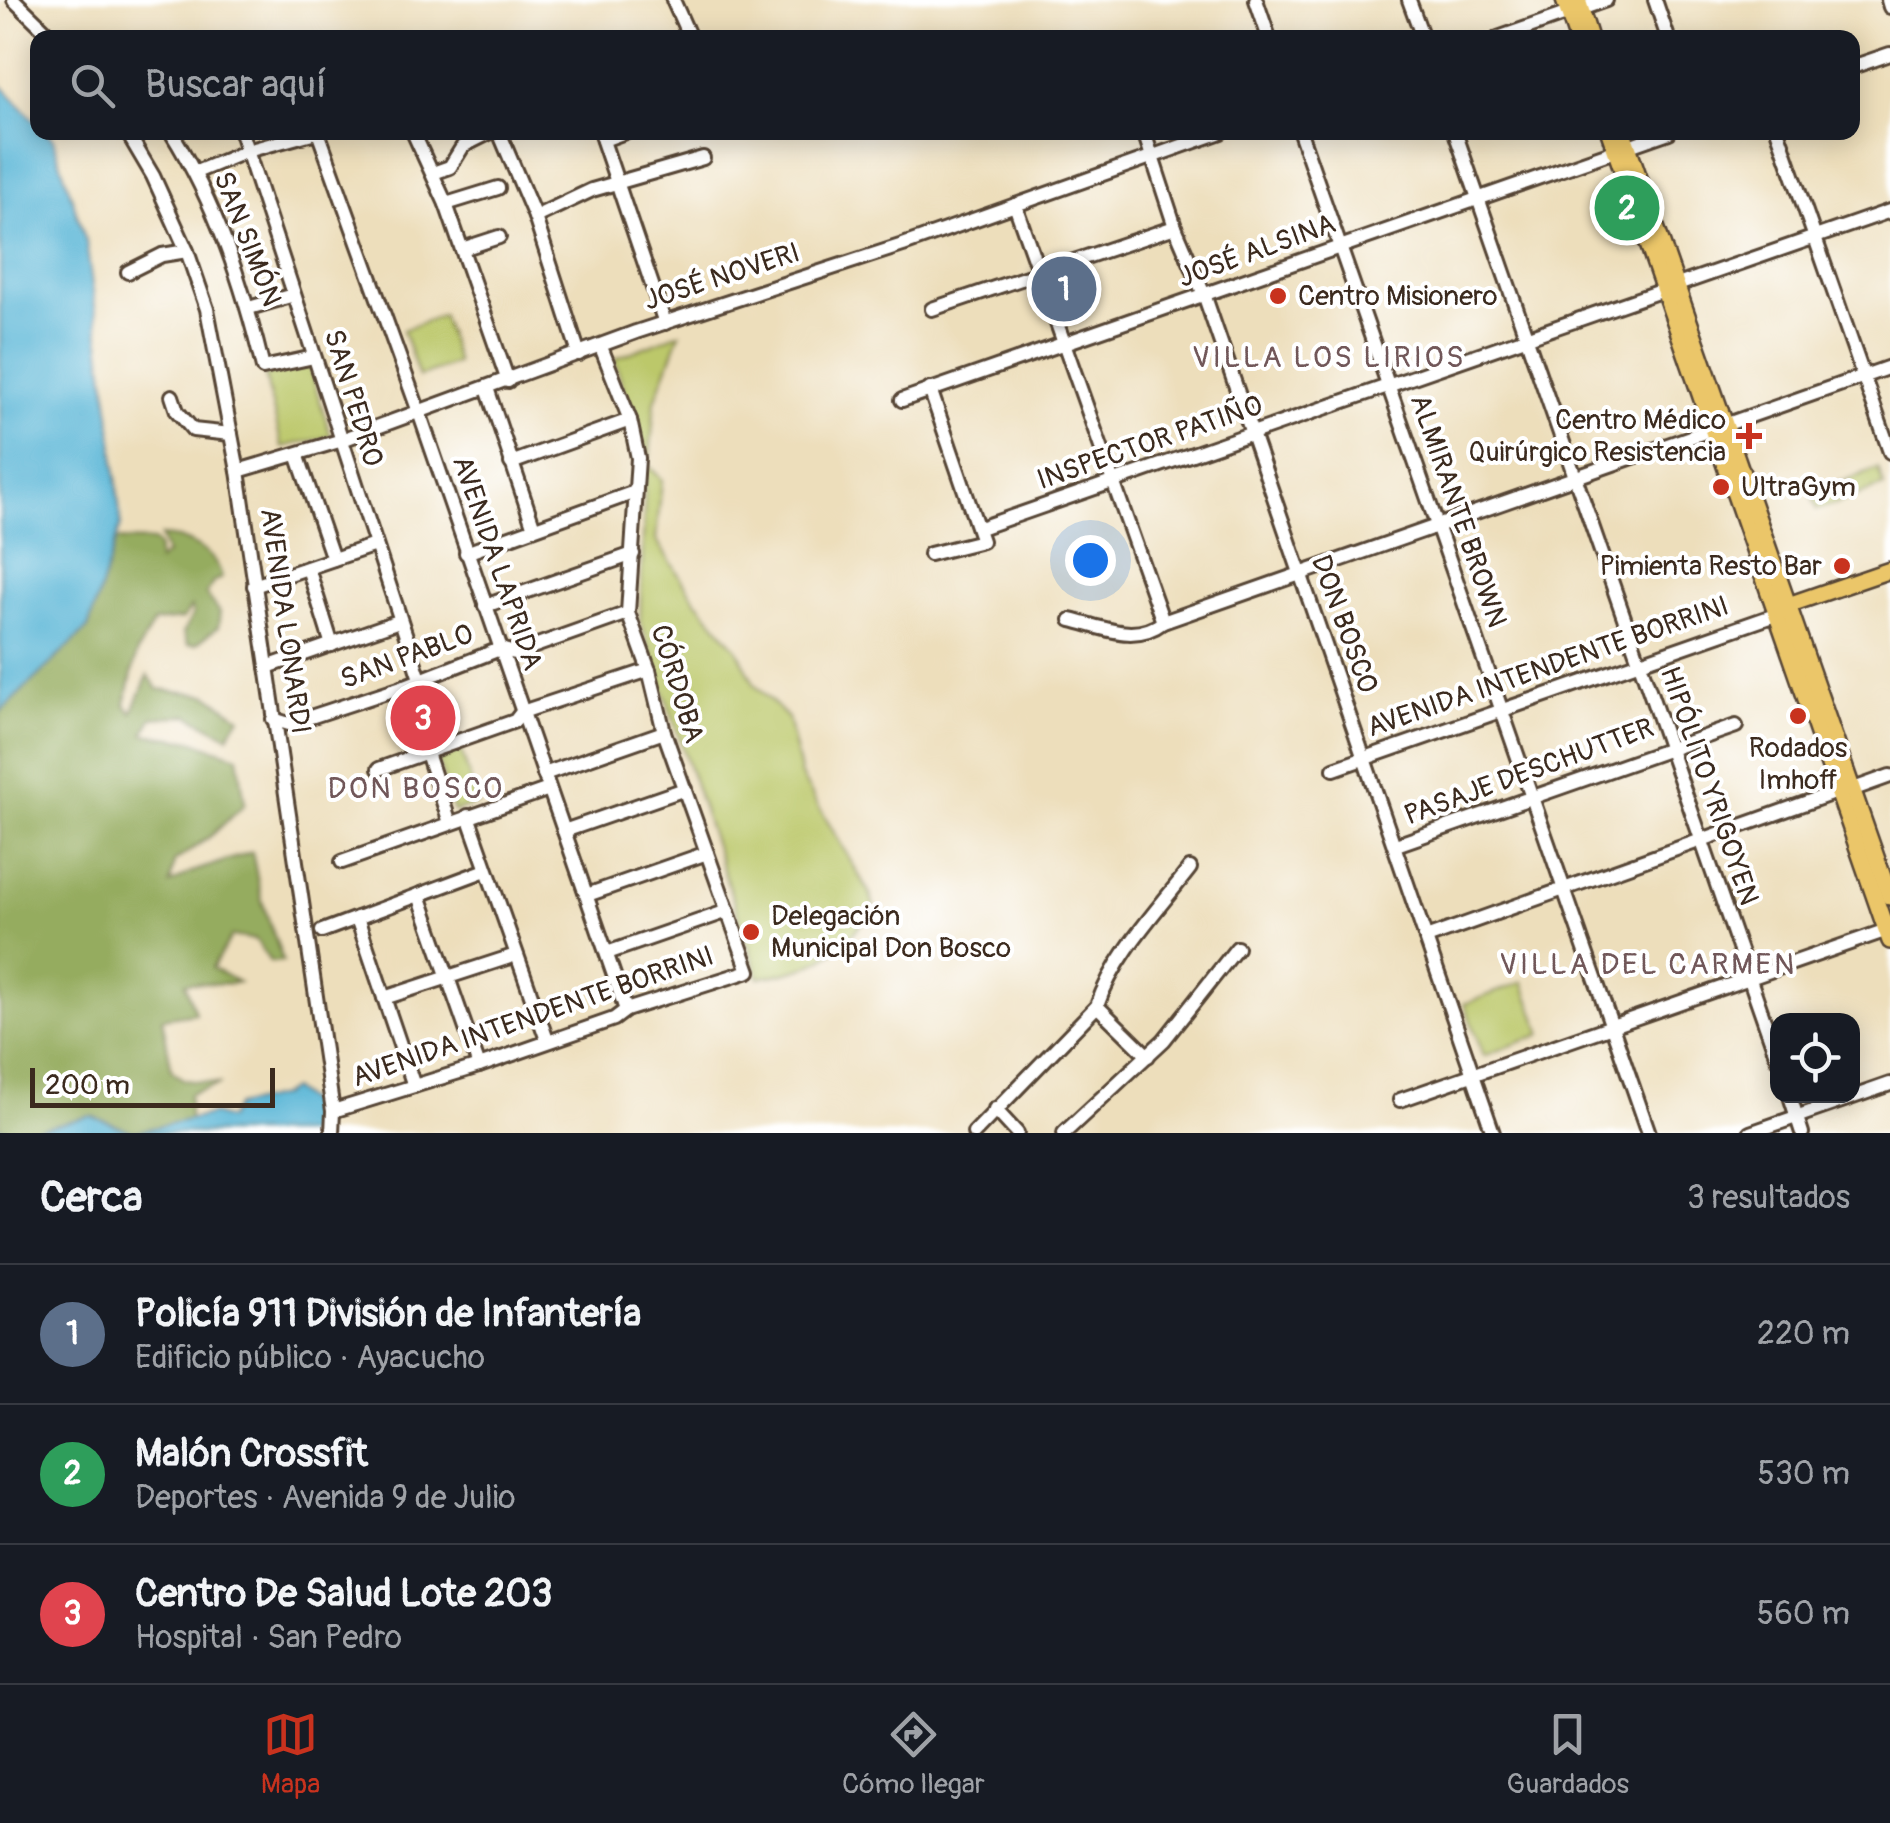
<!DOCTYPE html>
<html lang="es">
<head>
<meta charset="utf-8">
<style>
  body { margin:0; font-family:Pangolin,sans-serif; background:#242831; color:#f1f3f6 }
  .controls { position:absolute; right:30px; bottom:30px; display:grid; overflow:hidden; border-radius:20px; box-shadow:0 5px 25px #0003 }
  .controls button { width:90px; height:90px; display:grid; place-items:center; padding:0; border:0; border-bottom:2px solid #363941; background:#171b24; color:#f1f3f6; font:50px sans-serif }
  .scale { position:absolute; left:30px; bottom:25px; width:245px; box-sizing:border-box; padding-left:10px; border:5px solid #3b2a1e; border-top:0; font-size:28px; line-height:35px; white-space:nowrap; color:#3b2a1e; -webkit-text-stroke:8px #fff; paint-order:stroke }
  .you { position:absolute; left:1090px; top:560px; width:35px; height:35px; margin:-25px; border:8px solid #fff; border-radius:50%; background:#1a73e8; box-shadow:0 0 0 15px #1a73e833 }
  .badge { display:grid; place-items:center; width:65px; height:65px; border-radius:50%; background:#c8321e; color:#fff; font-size:32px; font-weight:700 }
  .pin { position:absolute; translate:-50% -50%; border:5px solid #fff; box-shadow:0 2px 10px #0006 }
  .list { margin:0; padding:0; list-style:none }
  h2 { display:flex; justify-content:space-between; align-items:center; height:130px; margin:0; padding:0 40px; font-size:42px }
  h2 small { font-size:32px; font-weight:400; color:#9ea1a6 }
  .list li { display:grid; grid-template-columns:65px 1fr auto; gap:30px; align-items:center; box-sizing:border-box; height:140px; padding:0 40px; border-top:2px solid #363941 }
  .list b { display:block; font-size:38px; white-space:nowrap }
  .list p { margin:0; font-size:32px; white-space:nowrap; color:#9ea1a6 }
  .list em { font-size:32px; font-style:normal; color:#9ea1a6 }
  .icon { flex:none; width:55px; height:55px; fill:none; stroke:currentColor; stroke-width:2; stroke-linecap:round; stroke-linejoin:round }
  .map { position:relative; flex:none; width:1890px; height:1133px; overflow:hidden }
  .search { position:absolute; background:#171b24; box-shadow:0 5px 25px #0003; left:30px; right:30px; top:30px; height:110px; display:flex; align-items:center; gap:25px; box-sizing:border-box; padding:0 35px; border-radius:20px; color:#9ea1a6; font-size:38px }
  .sheet { height:550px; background:#171b24 }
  nav { display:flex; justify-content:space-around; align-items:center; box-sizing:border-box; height:140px; border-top:2px solid #363941; background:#171b24; font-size:28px; color:#9ea1a6 }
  nav a { display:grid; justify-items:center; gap:5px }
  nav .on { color:#c8321e }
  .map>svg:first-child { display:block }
  .green { fill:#bcc86a; stroke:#7c7944; stroke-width:2.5 }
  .forest { fill:#95ac5e; stroke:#686b3e; stroke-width:2.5 }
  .water { fill:#58b5d6; stroke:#4a707a; stroke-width:2.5 }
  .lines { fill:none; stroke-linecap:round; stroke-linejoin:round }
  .minor-casing { stroke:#564536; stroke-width:18 }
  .major-casing { stroke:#564536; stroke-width:20 }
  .minor { stroke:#fff; stroke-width:12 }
  .major { stroke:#ebc669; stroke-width:15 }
  .poi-dot { fill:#c8321e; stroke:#fff; stroke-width:4 }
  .labels { text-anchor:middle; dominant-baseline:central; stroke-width:8; stroke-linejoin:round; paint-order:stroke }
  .street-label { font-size:28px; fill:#3b2a1e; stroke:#fff }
  .poi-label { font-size:28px; fill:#3b2a1e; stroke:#fff; text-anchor:start }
  .neighbourhood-label { font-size:30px; letter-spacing:2.5px; fill:#715759; stroke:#fff }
</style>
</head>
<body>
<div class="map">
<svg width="1890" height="1133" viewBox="0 0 1890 1133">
  <rect width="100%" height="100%" fill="#fff"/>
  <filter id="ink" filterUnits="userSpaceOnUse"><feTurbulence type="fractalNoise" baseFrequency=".01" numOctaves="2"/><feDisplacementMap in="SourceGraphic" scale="20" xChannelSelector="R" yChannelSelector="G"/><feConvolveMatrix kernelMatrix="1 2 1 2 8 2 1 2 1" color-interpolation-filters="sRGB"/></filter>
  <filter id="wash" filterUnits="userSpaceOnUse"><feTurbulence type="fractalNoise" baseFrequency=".0048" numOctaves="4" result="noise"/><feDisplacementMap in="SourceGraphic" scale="40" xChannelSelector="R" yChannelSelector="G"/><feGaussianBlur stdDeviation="2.25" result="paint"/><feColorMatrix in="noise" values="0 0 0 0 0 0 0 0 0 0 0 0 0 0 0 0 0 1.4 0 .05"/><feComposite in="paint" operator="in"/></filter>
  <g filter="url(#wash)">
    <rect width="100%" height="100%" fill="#eddebb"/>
    <g class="green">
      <path d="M 442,315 L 457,363 L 419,377 L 403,330 Z"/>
      <path d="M 680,333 L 655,401 L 649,466 L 662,480 L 656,540 L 695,599 L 737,649 L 755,685 L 788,718 L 801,776 L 870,894 L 874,906 C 840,956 818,968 759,978 L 640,620 L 646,456 L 614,359 Z"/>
      <path d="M 309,366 L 331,436 L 282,447 L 265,375 Z"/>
      <path d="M 1878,468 L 1884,486 L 1852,497 L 1846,480 Z"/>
      <path d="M 1842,481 L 1849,499 L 1817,510 L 1811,492 Z"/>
      <path d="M 460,747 L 478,804 L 454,812 L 436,755 Z"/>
      <path d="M 1523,982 L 1542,1034 L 1484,1056 L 1464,1004 Z"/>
    </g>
    <path class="forest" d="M 160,536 C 185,536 217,552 222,578 L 214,581 L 206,594 L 220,612 L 218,627 L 196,644 L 188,645 L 183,633 L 193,614 L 191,607 L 183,619 L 154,622 L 137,652 L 125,705 L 132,713 L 148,675 L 158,689 L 208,695 L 240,717 L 228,736 L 188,715 L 152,718 L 144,734 L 192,741 L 238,756 L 245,804 L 212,835 L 174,862 L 170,884 L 192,872 L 252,852 L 262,901 L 283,961 L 270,962 L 256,940 L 232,936 L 212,968 L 238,982 C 221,986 204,982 185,983 L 195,1013 L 162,1018 L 172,1071 L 184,1080 L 221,1084 L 189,1094 L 189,1121 L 134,1132 L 91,1117 L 23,1132 L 0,1129 L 0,712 L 88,628 L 116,540 L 153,541 L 158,546 L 158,561 L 166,554 Z"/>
    <g class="water">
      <path d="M 0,84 L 37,123 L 38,132 L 47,133 L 53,139 L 86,242 L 110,413 L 121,525 L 88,628 L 0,712 Z"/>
      <path d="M 291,1089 L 317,1109 L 318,1133 L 0,1133 L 0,1129 L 23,1132 L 91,1116 L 134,1132 L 213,1114 L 228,1119 L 236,1106 L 280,1096 Z"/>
    </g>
  </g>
  <g filter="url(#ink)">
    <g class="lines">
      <g class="minor-casing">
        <g id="minor">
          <path d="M 14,0 L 53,38"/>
          <path d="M 673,0 L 690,38"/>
          <path d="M 1256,0 L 1269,38"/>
          <path d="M 1409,0 L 1423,38"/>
          <path d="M 1655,0 L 1668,38"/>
          <path d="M 1888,0 L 1890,7"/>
          <path d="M 1498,38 L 1606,0"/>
          <path d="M 1852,67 L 1890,54"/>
          <path d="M 127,132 L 153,176 L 187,251 L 207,309 L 238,471 L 333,1111 L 332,1133"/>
          <path d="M 171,132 C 216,204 243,285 263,368 L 314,357"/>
          <path d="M 241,132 L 420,679"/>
          <path d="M 318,132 L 419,412 L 626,1010"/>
          <path d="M 413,132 L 446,204 L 508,381"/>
          <path d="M 499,132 L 535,217 L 579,354"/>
          <path d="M 600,132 L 665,323"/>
          <path d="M 1144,132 L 1175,227 L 1205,297 L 1493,1133"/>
          <path d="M 1300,132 L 1649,1133"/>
          <path d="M 1455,132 L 1778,1060"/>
          <path d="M 1778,132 L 1890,452"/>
          <path d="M 603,140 L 625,132"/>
          <path d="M 196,172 L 247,151 L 316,132"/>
          <path d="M 433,173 L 450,167 L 463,146 L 491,132"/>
          <path d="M 446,204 L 498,188"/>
          <path d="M 1015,205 L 1163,622"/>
          <path d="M 535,217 L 592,190 L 703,158"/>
          <path d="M 462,249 L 499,237"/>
          <path d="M 128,272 L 162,255 L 187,251"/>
          <path d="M 249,308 L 294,295"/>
          <path d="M 932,309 L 1175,227"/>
          <path d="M 487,388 L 534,528"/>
          <path d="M 930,389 L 982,541 L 930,554"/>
          <path d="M 172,396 L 177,411 L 193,430 L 231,434"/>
          <path d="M 902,400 L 1669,132"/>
          <path d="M 297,454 L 333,559"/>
          <path d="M 511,463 L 630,420"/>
          <path d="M 238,471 L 339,441 L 636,332 L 903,245 L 1221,132"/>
          <path d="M 980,528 L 1890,211"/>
          <path d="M 466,553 L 635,492"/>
          <path d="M 308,568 L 332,645"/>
          <path d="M 254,586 L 375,545"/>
          <path d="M 485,606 L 633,554"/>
          <path d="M 1071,620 C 1102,627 1135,644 1163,622 L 1890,367"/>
          <path d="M 267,667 L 399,621"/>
          <path d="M 405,686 L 450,823"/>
          <path d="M 273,719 L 289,724 L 405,686 L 500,649 L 515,653 L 628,613"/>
          <path d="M 379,769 L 515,721 L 522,712 L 649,670"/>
          <path d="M 1334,769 L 1778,614"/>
          <path d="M 544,774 L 664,732"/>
          <path d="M 468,816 L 547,1040"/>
          <path d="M 564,831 L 685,789"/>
          <path d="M 1396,845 L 1736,726"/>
          <path d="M 342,862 L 549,789"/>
          <path d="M 419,895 L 479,1066"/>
          <path d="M 587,895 L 707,853"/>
          <path d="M 357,918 L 414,1086"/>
          <path d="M 322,931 L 486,870"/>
          <path d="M 1426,938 L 1839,791 L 1851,790 L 1890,776"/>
          <path d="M 607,953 L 728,911"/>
          <path d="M 384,998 L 516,955"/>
          <path d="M 1097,1006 L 1148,1056"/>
          <path d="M 1790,1096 L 1802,1133"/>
          <path d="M 1400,1100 L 1890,929"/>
          <path d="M 995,1109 L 1017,1133"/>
          <path d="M 333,1111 L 479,1066 L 614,1019 L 626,1010 L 749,971 L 664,732 L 649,670 L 628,613 L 638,458 L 630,420 L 601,347"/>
          <path d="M 974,1133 L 1097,1006 C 1115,954 1157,911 1190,868"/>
          <path d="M 1064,1133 L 1164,1040 L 1237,948"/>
          <path d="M 1750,1133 L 1890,1084"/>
        </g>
      </g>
      <g class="major-casing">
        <g id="major">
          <path d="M 1564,0 L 1577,38"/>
          <path d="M 1578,0 L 1590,38"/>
          <path d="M 1609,132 L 1890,941"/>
          <path d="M 1623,132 L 1890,897"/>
          <path d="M 1781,611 L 1788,605 L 1890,570"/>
        </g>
      </g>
      <use href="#minor" class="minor"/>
      <use href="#major" class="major"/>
    </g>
  </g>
  <g class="poi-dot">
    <circle cx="1278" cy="296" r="10"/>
    <path d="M1744 421h10v10h10v10h-10v10h-10v-10h-10v-10h10z"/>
    <circle cx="1721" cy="487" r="10"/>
    <circle cx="1842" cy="566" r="10"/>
    <circle cx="1798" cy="716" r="10"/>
    <circle cx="751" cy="932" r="10"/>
  </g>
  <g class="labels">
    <g class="street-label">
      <text transform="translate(247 239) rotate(69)">SAN SIMÓN</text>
      <text transform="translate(1257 251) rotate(-20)">JOSÉ ALSINA</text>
      <text transform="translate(722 277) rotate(-18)">JOSÉ NOVERI</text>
      <text transform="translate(353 398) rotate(73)">SAN PEDRO</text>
      <text transform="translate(1150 443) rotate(-19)">INSPECTOR PATIÑO</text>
      <text transform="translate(1458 511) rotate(71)">ALMIRANTE BROWN</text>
      <text transform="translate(497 563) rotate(71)">AVENIDA LAPRIDA</text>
      <text transform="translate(285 621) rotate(82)">AVENIDA LONARDI</text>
      <text transform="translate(1344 624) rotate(70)">DON BOSCO</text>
      <text transform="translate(407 657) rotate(-20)">SAN PABLO</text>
      <text transform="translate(1548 667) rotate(-19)">AVENIDA INTENDENTE BORRINI</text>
      <text transform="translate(677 684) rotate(73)">CÓRDOBA</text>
      <text transform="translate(1529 772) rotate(-20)">PASAJE DESCHUTTER</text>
      <text transform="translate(1709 786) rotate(71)">HIPÓLITO YRIGOYEN</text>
      <text transform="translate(533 1017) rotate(-19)">AVENIDA INTENDENTE BORRINI</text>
    </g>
    <g class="poi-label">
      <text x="1298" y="296">Centro Misionero</text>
      <text x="1726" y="420" text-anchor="end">Centro Médico<tspan x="1726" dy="32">Quirúrgico Resistencia</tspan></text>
      <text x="1741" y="487">UltraGym</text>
      <text x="1822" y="566" text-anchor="end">Pimienta Resto Bar</text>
      <text x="1798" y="748" text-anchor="middle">Rodados<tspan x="1798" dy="32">Imhoff</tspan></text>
      <text x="771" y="916">Delegación<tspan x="771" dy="32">Municipal Don Bosco</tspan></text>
    </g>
    <g class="neighbourhood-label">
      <text x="1329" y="357">VILLA LOS LIRIOS</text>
      <text x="416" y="788">DON BOSCO</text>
      <text x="1648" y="964">VILLA DEL CARMEN</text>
    </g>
  </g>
</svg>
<div class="controls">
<button><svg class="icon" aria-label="locate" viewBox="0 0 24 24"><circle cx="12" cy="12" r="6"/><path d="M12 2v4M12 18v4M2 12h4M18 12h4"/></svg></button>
</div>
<div class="scale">200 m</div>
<div class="you"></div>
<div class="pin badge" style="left:1064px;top:289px;background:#5c6f8a">1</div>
<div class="pin badge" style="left:1627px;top:208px;background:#2e9e5b">2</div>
<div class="pin badge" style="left:423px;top:718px;background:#e0444e">3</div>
<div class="search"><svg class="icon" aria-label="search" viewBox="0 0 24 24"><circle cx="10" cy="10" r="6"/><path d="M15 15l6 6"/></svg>Buscar aquí</div>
</div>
<section class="sheet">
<h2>Cerca<small>3 resultados</small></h2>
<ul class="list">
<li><span class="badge" style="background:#5c6f8a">1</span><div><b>Policía 911 División de Infantería</b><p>Edificio público · Ayacucho</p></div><em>220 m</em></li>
<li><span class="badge" style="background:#2e9e5b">2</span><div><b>Malón Crossfit</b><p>Deportes · Avenida 9 de Julio</p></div><em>530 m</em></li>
<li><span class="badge" style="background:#e0444e">3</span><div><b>Centro De Salud Lote 203</b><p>Hospital · San Pedro</p></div><em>560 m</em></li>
</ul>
</section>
<nav>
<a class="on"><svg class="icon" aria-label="map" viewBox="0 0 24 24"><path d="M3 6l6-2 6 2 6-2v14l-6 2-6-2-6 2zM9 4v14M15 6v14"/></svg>Mapa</a>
<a><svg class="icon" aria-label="directions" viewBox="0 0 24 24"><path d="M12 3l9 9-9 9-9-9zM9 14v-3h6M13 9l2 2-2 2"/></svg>Cómo llegar</a>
<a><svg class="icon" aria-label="saved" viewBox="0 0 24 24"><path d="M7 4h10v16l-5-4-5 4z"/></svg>Guardados</a>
</nav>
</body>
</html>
